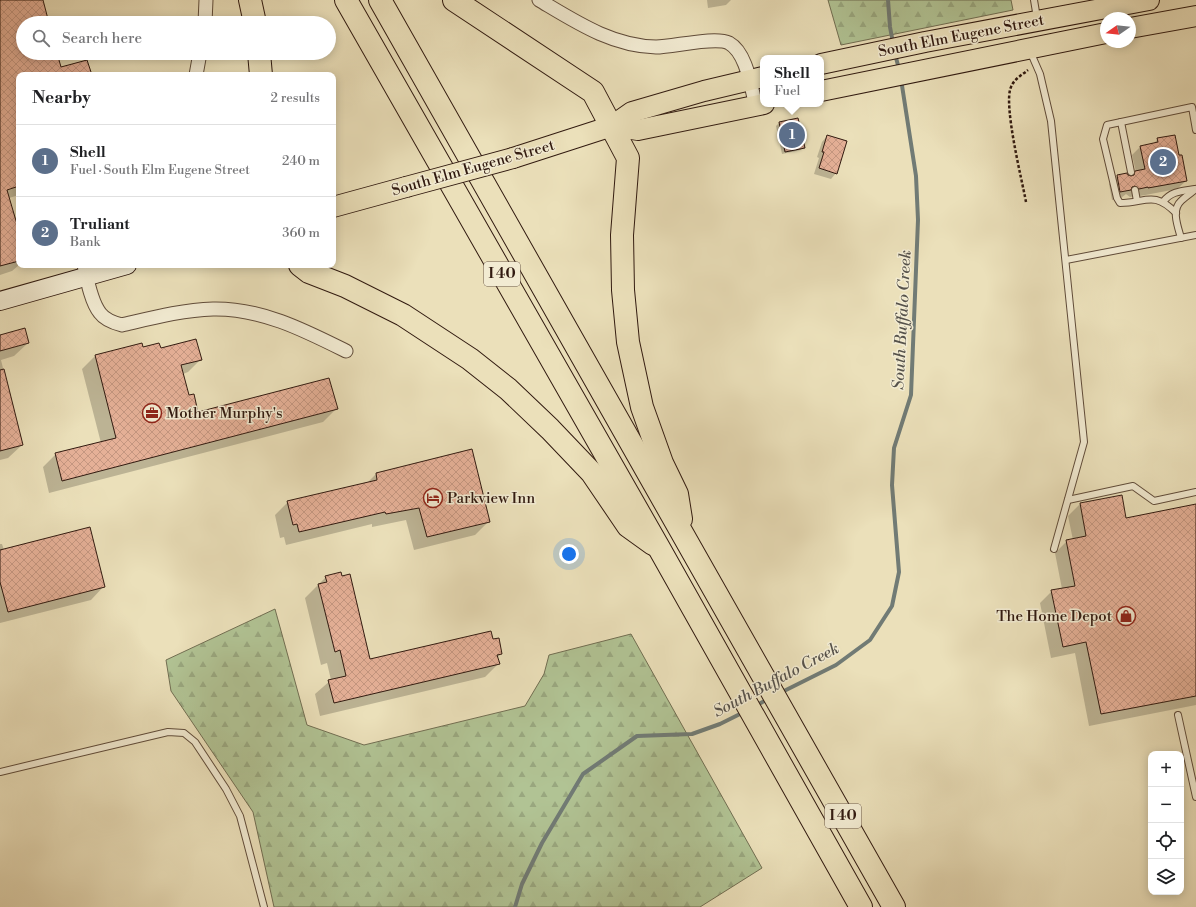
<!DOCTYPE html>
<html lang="en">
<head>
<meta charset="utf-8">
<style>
  body { margin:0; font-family:"Libre Bodoni",serif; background:#f6f6f6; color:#202124 }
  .controls { position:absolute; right:12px; bottom:12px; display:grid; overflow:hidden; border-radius:8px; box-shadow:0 2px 10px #0003 }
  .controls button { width:36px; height:36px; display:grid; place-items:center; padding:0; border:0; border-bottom:1px solid #e0e0e0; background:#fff; color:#202124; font:20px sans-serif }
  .compass { position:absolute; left:1100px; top:12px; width:36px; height:36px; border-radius:50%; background:#fff; box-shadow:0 2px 10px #0003; rotate:256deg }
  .you { position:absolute; left:569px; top:554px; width:14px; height:14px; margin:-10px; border:3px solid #fff; border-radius:50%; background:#1a73e8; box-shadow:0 0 0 6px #1a73e833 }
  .badge { display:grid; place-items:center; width:26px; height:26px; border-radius:50%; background:#b45309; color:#fff; font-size:13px; font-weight:700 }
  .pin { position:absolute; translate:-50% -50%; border:2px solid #fff; box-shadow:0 1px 4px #0006 }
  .popup { position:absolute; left:760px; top:55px; width:64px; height:52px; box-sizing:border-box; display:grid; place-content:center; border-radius:8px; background:#fff; filter:drop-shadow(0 1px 3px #0005); font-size:13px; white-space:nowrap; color:#757577 }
  .popup b { font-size:15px; color:#202124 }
  .popup::after { content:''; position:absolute; left:50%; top:100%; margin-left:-8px; border:8px solid transparent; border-top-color:#fff }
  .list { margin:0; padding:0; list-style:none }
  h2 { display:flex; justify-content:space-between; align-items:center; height:52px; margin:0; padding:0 16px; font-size:17px }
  h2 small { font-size:13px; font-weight:400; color:#757577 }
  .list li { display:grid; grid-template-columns:26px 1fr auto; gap:12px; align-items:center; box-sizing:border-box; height:72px; padding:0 16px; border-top:1px solid #e0e0e0 }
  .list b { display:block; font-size:15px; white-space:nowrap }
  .list p { margin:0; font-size:13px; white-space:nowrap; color:#757577 }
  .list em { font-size:13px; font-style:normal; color:#757577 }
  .icon { flex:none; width:22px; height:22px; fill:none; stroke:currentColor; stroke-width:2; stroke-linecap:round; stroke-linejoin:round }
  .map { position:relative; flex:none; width:1196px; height:907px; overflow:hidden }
  .search { position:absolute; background:#fff; box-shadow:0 2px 10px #0003; left:16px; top:16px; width:320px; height:44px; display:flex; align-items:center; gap:10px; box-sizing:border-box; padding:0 14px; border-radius:22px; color:#757577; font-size:15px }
  .panel { position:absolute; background:#fff; box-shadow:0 2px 10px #0003; left:16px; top:72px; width:320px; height:196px; border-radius:8px }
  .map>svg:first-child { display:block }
  .forest { fill:url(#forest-firs); stroke:#716e52 }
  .shadow { fill:#0003 }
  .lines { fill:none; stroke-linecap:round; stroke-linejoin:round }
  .stream { stroke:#717b75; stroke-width:4 }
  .building { fill:url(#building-cross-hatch); stroke:#311a10 }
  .lane-casing { stroke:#604c3a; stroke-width:8 }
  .street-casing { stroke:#604c3a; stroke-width:15 }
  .secondary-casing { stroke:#311a10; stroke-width:20 }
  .primary-casing { stroke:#311a10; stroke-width:22 }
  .highway-casing { stroke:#311a10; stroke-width:24 }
  .path { stroke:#311a10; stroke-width:2.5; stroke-dasharray:3 2; stroke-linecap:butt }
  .lane { stroke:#f2ebd2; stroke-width:6 }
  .street { stroke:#f2ebd2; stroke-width:13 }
  .secondary { stroke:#f2ebd2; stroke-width:18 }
  .primary { stroke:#ebe0ba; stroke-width:20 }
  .highway { stroke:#ebe0ba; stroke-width:22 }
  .primary-bridge-casing { stroke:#311a10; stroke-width:22; stroke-linecap:butt }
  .primary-bridge { stroke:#ebe0ba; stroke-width:20 }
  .labels { text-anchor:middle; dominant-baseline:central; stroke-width:3; stroke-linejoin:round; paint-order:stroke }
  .shield { fill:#f2ebd2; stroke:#6b594a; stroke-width:1 }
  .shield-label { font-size:14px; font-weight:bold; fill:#311a10 }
  .street-label { font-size:15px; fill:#311a10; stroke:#f2ebd2 }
  .poi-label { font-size:15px; fill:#311a10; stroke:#f2ebd2; text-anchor:start }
  .water-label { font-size:16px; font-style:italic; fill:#56524b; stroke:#f2ebd2 }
</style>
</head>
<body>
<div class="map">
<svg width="1196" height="907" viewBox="0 0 1196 907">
  <defs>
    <pattern id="forest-firs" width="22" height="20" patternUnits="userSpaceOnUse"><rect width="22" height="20" fill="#b1c394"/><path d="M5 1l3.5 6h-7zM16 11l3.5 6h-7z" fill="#99a77f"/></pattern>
    <pattern id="building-cross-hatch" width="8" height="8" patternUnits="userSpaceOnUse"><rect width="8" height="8" fill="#e5b097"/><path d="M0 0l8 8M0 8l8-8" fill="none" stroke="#c59781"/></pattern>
  </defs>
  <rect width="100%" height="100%" fill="#ebe0ba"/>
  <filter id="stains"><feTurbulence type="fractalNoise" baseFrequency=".005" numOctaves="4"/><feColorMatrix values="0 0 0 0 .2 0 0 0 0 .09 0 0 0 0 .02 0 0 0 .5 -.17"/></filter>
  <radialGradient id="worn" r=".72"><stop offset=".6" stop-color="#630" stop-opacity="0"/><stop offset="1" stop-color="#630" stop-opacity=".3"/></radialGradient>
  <g class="forest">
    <path d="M 828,0 L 1011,0 L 1013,10 L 841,45 Z"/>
    <path d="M 275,609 L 307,725 L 364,745 L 525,706 L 544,674 L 549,655 L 631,634 L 762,868 L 700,907 L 274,907 L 253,812 L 171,691 L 166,660 Z"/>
  </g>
  <g class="shadow">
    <path d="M 0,0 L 42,0 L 48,23 L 23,23 L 23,53 L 56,53 L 61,68 L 90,75 L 19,75 L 19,195 L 9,198 L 19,235 L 19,265 L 12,271 L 0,275 Z"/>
    <path d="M 707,0 L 731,0 L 726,5 L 708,8 Z"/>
    <path d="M 779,123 L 803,147 L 800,150 L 782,154 L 776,126 Z"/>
    <path d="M 827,136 L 836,173 L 831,179 L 814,174 L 819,158 L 817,157 L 822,142 Z"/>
    <path d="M 1158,139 L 1178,156 L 1186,181 L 1177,189 L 1140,196 L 1140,195 L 1130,197 L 1126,194 L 1121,198 L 1112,200 L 1109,184 L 1117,176 L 1131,177 L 1136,172 L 1132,155 L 1141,146 L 1153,144 Z"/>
    <path d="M 0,336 L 28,343 L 14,356 L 1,360 L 22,445 L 8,458 L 0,460 Z"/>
    <path d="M 141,344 L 142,348 L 201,359 L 188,372 L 183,374 L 189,397 L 198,413 L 336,409 L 323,422 L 49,493 L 43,467 L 56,454 L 101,443 L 82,369 L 95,356 Z"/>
    <path d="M 471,451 L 489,521 L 475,535 L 414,550 L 406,520 L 372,527 L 372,524 L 286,545 L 284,537 L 280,538 L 275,515 L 288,502 L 367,483 L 376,474 Z"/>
    <path d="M 1121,496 L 1125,519 L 1196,505 L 1196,705 L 1089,726 L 1075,653 L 1051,658 L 1040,603 L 1052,591 L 1062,589 L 1055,553 L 1067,541 L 1073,540 L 1068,516 L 1080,504 Z"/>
    <path d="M 0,544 L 2,544 L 4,550 L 104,586 L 91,600 L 0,623 Z"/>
    <path d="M 326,577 L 370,660 L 492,640 L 501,654 L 497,658 L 498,664 L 485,677 L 320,716 L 315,694 L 331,680 L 327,663 L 321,665 L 305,598 Z"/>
  </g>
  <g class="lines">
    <g class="stream">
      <path d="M 888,0 L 890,27 L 893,43"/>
      <path d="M 895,54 L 899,69"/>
      <path d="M 780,693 L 836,665 L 870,640 L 892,606 L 899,572 L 892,485 L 894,448 L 911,395 L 918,220 L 916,176 L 901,79"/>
      <path d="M 755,706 L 768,699"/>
      <path d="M 515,907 L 522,884 L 542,843 L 583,774 L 637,736 L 692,734 L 720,724 L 744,712"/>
    </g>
  </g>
  <g class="building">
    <path d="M 0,0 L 43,0 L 49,23 L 23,23 L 23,53 L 57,53 L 61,67 L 87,60 L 92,75 L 19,75 L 19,186 L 7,190 L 19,231 L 19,261 L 0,266 Z"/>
    <path d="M 798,118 L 805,148 L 785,152 L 779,122 Z"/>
    <path d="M 827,135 L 847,141 L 837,174 L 819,168 L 824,152 L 822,152 Z"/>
    <path d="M 1175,135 L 1179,155 L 1182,155 L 1187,181 L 1148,188 L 1148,187 L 1139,189 L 1135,186 L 1132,187 L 1131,190 L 1120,192 L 1117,175 L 1127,173 L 1128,175 L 1131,176 L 1134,175 L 1135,171 L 1145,169 L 1140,146 L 1158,142 L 1157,138 Z"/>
    <path d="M 25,328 L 29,343 L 0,351 L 0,335 Z"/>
    <path d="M 196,339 L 202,360 L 181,365 L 189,395 L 194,394 L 198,412 L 329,378 L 338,409 L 62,481 L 55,453 L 116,438 L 95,355 L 142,343 L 143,347 L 159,343 L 161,348 Z"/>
    <path d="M 4,369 L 23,445 L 0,451 L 0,370 Z"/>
    <path d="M 472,449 L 490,522 L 427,537 L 419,508 L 386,514 L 385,512 L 299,532 L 297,524 L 293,525 L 287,501 L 377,480 L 376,473 Z"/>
    <path d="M 1122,495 L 1126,518 L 1196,504 L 1196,696 L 1101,714 L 1086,642 L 1063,647 L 1051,590 L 1075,586 L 1066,540 L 1086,536 L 1080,503 Z"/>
    <path d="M 90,527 L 105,587 L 8,612 L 0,582 L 0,550 Z"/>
    <path d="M 341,572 L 342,576 L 350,574 L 370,659 L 491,631 L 493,639 L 499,638 L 502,654 L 497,655 L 500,664 L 334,703 L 328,680 L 346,676 L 340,650 L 335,652 L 318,584 L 327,582 L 325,576 Z"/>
  </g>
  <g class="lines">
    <g class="lane-casing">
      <g id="lane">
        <path d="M 1034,0 L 1037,18"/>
        <path d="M 1030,51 L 1040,74 L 1051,121 L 1084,442 L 1054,549"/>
        <path d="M 1121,122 L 1131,172"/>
        <path d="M 1135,190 L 1137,201"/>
        <path d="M 1163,202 C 1171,191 1182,191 1195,189"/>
        <path d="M 1176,213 C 1153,190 1146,203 1120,203 L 1117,198 L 1103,139 L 1107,125 L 1192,107 L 1196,130"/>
        <path d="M 1181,238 C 1178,227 1171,210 1181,201 C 1185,197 1191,193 1196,189"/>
        <path d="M 1066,260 L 1196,235"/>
        <path d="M 1068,500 L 1133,486 L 1154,501 L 1196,492"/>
        <path d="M 1178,715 L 1196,797"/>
        <path d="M 0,772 L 168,732 L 184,733 L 195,742 L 226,789 L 240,816 L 264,907"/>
      </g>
    </g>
    <g class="street-casing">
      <g id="street">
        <path d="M 539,0 C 576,22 612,46 656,47 C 673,47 715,36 729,43 C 747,53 751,88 756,106"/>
        <path d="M 205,23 L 206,0"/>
        <path d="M 196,75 L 200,53"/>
        <path d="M 84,265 C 87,279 91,302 100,313 C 105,320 114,323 122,325 C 152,318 182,310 213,309 C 261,308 304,330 346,351"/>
      </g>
    </g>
    <g class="secondary-casing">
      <path id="secondary" d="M 0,301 L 127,265"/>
    </g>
    <g class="primary-casing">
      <g id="primary">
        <path d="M 1130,28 L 1196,16"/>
        <path d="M 821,64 L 925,42 L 1149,0"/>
        <path d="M 821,91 L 1106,33"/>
        <path d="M 612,126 L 638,130 L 764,104"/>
        <path d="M 513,158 L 612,126 L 632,112 L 704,91 L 763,77"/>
        <path d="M 333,207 L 406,187"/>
      </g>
    </g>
    <g class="highway-casing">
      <g id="highway">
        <path d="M 250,0 L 255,23"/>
        <path d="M 346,0 L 659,548 L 861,907"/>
        <path d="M 380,0 L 894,907"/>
        <path d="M 454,0 L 593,92 L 628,158 L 622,235 L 623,290 L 628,342 L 642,407 L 662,463 L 677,494 L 681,519"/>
        <path d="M 259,53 L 261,75"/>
        <path d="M 300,265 L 309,272 L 345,286 L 403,315 L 470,359 L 508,389 L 550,429 L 592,473 L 628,526 L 653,544"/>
      </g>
    </g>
    <path class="path" d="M 1026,202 C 1022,180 1003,104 1011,87 C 1014,79 1022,75 1028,70"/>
    <use href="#lane" class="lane"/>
    <use href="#street" class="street"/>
    <use href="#secondary" class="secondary"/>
    <use href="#primary" class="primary"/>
    <use href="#highway" class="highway"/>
    <g class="primary-bridge-casing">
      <path id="primary-bridge" d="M 406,187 L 513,158"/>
    </g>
    <use href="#primary-bridge" class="primary-bridge"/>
  </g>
  <defs>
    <g id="office-ring" transform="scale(1)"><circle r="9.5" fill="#f2ebd2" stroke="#8f2418" stroke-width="1.5"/><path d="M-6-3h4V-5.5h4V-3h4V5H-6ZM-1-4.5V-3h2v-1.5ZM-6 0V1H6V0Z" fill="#8f2418"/></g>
    <g id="hotel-ring" transform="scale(1)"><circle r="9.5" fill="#f2ebd2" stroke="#8f2418" stroke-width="1.5"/><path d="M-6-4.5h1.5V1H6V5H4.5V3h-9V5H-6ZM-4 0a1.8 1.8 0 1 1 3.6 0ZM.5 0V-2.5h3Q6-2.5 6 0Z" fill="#8f2418"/></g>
    <g id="shop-ring" transform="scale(1)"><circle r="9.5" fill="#f2ebd2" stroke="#8f2418" stroke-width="1.5"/><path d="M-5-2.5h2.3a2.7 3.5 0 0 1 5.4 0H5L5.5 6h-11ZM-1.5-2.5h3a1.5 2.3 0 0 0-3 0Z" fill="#8f2418"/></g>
  </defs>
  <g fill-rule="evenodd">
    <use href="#office-ring" x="152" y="413"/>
    <use href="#hotel-ring" x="433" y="498"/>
    <use href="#shop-ring" x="1126" y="616"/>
  </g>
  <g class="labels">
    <g class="shield">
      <rect x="484" y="262" width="36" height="24" rx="3"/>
      <rect x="825" y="804" width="36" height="24" rx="3"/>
    </g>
    <g class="shield-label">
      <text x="502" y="274">I 40</text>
      <text x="843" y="816">I 40</text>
    </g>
    <g class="street-label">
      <text transform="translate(961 36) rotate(-11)">South Elm Eugene Street</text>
      <text transform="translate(473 168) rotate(-16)">South Elm Eugene Street</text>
    </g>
    <g class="poi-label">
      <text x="166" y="413">Mother Murphy's</text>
      <text x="447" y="498">Parkview Inn</text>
      <text x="1112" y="616" text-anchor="end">The Home Depot</text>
    </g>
    <g class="water-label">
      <text transform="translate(902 320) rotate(-87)">South Buffalo Creek</text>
      <text transform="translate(776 680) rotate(-28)">South Buffalo Creek</text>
    </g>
  </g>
  <rect width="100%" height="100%" filter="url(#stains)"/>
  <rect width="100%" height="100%" fill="url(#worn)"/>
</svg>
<div class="controls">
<button>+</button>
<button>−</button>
<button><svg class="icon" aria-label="locate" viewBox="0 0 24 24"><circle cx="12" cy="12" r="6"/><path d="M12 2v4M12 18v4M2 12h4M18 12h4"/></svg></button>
<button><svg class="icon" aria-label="layers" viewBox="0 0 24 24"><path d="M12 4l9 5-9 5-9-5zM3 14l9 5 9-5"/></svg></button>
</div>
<svg class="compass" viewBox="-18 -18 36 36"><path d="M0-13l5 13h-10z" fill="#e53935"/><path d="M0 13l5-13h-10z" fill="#757577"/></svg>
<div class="you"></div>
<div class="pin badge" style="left:792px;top:135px;background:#5c6f8a">1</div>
<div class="popup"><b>Shell</b>Fuel</div>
<div class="pin badge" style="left:1163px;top:162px;background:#5c6f8a">2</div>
<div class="search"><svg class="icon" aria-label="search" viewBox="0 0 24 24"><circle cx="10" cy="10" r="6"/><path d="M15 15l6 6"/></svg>Search here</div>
<section class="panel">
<h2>Nearby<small>2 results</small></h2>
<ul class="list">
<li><span class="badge" style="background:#5c6f8a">1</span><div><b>Shell</b><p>Fuel · South Elm Eugene Street</p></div><em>240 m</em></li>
<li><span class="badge" style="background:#5c6f8a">2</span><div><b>Truliant</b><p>Bank</p></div><em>360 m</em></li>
</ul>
</section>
</div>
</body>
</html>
